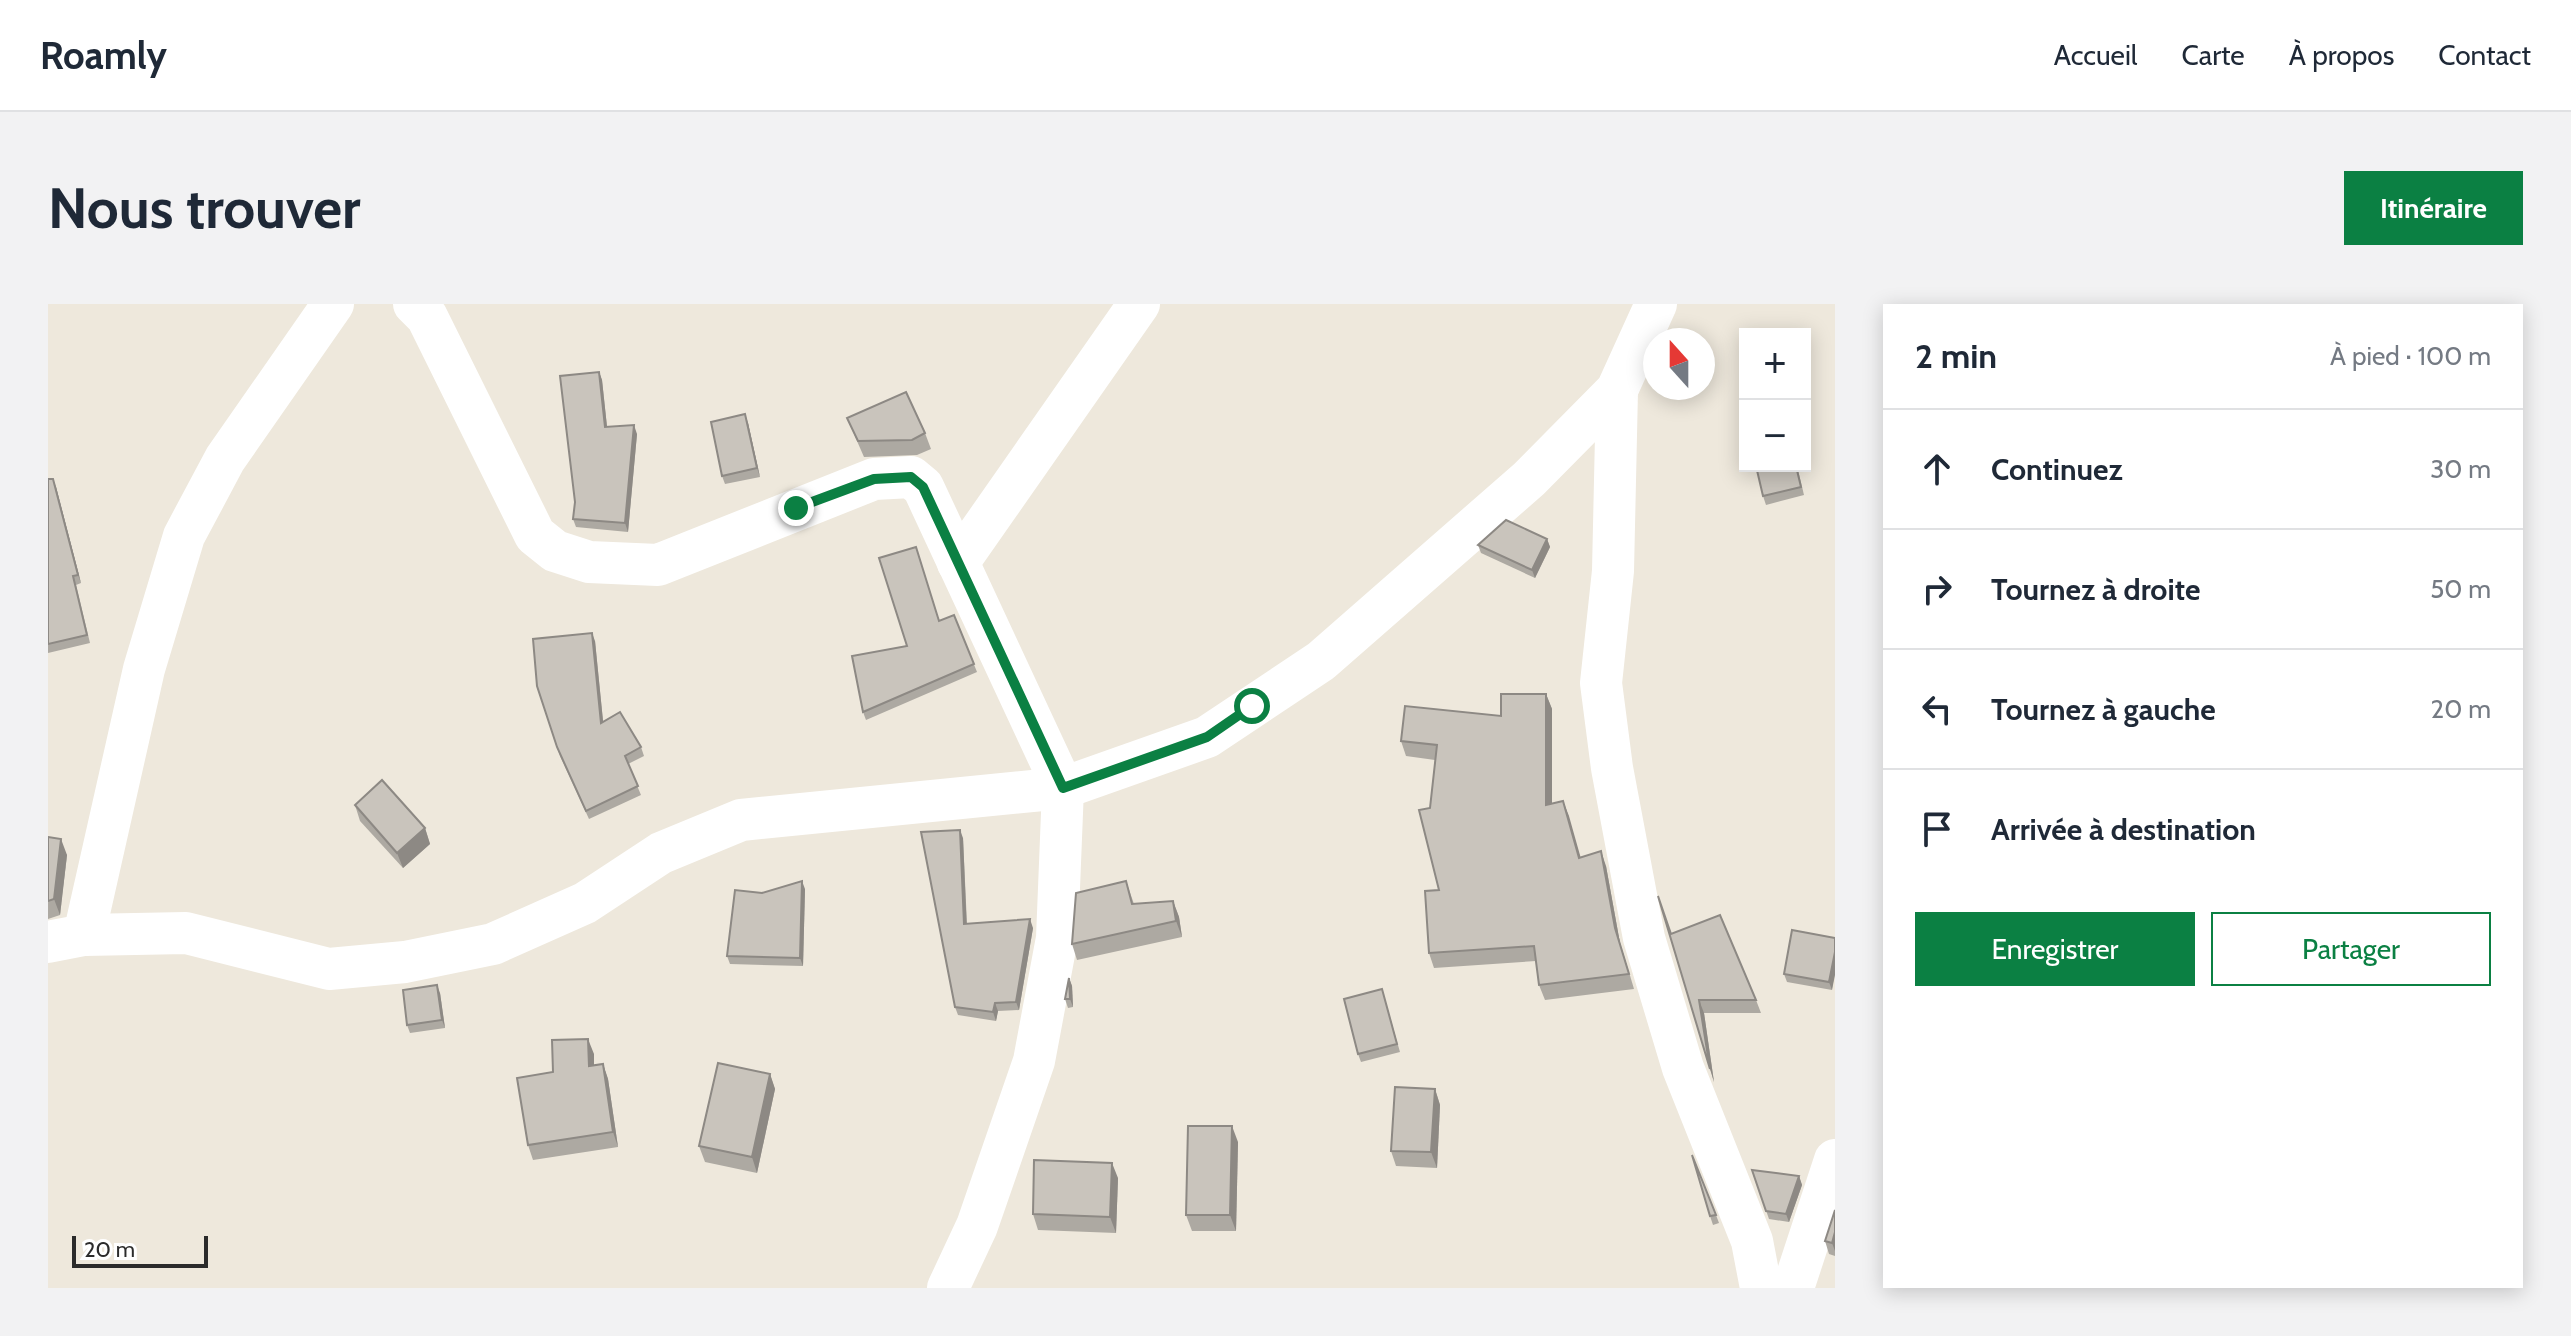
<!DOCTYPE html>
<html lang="fr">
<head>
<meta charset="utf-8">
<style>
  body { margin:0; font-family:Cabin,sans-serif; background:#f2f2f3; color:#1f2937 }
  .controls { position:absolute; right:24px; top:24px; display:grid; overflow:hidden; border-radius:0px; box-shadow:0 4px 20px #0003 }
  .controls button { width:72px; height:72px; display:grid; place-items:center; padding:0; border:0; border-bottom:2px solid #e0e1e3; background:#fff; color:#1f2937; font:40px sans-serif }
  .compass { position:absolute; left:1595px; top:24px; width:72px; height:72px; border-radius:50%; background:#fff; box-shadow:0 4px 20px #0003; rotate:339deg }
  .scale { position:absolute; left:24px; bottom:20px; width:136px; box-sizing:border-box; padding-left:8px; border:4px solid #2b2b2b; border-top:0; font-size:22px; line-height:28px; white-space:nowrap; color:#2b2b2b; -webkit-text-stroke:6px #fff; paint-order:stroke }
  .stop { position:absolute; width:24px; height:24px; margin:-18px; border:6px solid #0b8043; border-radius:50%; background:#fff }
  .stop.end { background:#0b8043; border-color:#fff; box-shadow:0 2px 8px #0008 }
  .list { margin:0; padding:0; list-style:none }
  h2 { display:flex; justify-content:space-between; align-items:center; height:104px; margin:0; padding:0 32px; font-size:34px }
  h2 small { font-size:26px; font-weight:400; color:#747a83 }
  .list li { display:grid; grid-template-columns:52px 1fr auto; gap:24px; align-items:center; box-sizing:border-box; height:120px; padding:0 32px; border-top:2px solid #e0e1e3 }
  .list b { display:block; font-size:30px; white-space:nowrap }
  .list em { font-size:26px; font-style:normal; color:#747a83 }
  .actions { display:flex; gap:16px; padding:24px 32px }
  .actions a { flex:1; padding:18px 0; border:2px solid #0b8043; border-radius:0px; text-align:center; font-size:28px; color:#0b8043 }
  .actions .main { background:#0b8043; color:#fff }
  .icon { flex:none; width:44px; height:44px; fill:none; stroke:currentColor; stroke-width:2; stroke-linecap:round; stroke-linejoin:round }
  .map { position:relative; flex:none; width:1787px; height:984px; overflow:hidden; border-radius:0px }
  header { display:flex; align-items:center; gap:48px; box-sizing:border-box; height:112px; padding:0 40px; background:#fff; border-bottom:2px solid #e0e1e3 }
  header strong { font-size:38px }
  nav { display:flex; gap:44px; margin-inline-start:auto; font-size:28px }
  .intro { display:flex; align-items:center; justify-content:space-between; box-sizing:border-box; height:192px; padding:0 48px }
  h1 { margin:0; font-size:56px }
  .button { padding:20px 36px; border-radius:0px; background:#0b8043; color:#fff; font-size:28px; font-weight:700 }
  main { display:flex; gap:48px; padding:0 48px }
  aside { flex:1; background:#fff; border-radius:0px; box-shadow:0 4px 20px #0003 }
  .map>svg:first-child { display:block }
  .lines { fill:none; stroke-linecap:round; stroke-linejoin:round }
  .minor { stroke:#fff; stroke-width:42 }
  .wall { fill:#ada9a2 }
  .shaded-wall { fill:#8d8984 }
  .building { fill:#c9c4bc; stroke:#8d8984; stroke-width:2 }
  .route { stroke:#0b8043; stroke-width:10 }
</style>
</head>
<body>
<header>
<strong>Roamly</strong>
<nav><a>Accueil</a><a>Carte</a><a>À propos</a><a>Contact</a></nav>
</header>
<div class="intro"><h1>Nous trouver</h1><a class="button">Itinéraire</a></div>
<main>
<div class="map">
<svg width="1787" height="984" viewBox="0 0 1787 984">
  <rect width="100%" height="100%" fill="#eee8dc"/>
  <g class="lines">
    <g class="minor">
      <path d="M 366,0 L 379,13 L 487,231 L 507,247 L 541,258 L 610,261 L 826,175 L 863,173 L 875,183 L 1015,484 L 1009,634 L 986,757 L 929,922 L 900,984"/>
      <path d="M 1569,86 L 1565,267 L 1553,379 L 1564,464 L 1596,634 L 1635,764 L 1704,937 L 1713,984"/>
      <path d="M 910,259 L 1091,0"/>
      <path d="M 36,631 L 96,365 L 136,232 L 177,155 L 285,0"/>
      <path d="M 0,638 L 36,631 L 138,629 L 281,665 L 357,658 L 445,640 L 537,599 L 613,549 L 693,516 L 1015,484 L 1159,433 L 1273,357 L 1481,175 L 1569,86 L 1608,0"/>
      <path d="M 1745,984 L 1787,856"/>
    </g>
  </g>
  <g class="wall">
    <path d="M 551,68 L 554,76 L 559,123 L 589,130 L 580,228 L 528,223 L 525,215 Z"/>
    <path d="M 799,114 L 877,129 L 883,145 L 869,151 L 816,153 Z"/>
    <path d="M 700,119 L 712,173 L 677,180 L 674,172 Z"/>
    <path d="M 1749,162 L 1756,191 L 1718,201 L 1715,192 Z"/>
    <path d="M 0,175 L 8,183 L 33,279 L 28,281 L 42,339 L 0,349 Z"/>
    <path d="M 1499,235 L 1502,243 L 1487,274 L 1433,249 L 1430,241 Z"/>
    <path d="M 906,311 L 929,368 L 818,416 L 815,408 L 859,342 L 892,317 Z"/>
    <path d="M 547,337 L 555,417 L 593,443 L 596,452 L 580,460 L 593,491 L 541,515 L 512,452 L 489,382 Z"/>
    <path d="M 1498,390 L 1504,405 L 1504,500 L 1515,497 L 1532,553 L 1558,562 L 1572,639 L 1586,685 L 1497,696 L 1491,681 L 1488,657 L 1386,664 L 1381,649 L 1391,586 L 1382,504 L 1387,456 L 1358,452 L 1353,437 L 1453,412 Z"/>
    <path d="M 307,501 L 377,524 L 382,540 L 355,564 L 312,517 Z"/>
    <path d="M 0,533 L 19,551 L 12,611 L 0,615 Z"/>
    <path d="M 915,534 L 919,620 L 985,624 L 971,706 L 950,707 L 948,717 L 910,711 L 907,703 Z"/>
    <path d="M 1078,577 L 1086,600 L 1125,597 L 1131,613 L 1134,633 L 1029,656 L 1024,640 Z"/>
    <path d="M 757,585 L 755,662 L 682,660 L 679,652 L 714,589 Z"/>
    <path d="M 1623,630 L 1708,696 L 1713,709 L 1656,709 L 1666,778 Z"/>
    <path d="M 1787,634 L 1784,686 L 1739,678 L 1736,670 Z"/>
    <path d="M 1021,674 L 1024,682 L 1025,703 L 1020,704 L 1017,695 Z"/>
    <path d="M 1334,685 L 1352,748 L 1313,758 L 1310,750 Z"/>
    <path d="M 392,689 L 397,724 L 362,729 L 359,721 Z"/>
    <path d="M 546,750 L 546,762 L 555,760 L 560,775 L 570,843 L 485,856 L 480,841 L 505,768 Z"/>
    <path d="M 722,770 L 727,785 L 709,869 L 657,858 L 651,842 Z"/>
    <path d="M 1387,785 L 1392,801 L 1389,864 L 1348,862 L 1343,847 Z"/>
    <path d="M 1190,838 L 1188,927 L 1144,927 L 1138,911 Z"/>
    <path d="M 1704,866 L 1751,872 L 1754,881 L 1741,918 L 1721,915 Z"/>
    <path d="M 1070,874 L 1068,929 L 990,926 L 985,910 Z"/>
    <path d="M 1787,906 L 1787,952 L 1781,950 L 1777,937 Z"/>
    <path d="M 1668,911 L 1671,919 L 1665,921 L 1662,912 Z"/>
  </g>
  <g class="shaded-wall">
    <path d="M 551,68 L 554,76 L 560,132 L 557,123 Z"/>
    <path d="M 697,110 L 700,119 L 712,173 L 709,164 Z"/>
    <path d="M 586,121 L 589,130 L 580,228 L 577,219 Z"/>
    <path d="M 5,175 L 8,183 L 33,279 L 30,271 Z"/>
    <path d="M 1499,235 L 1502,243 L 1487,274 L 1484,266 Z"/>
    <path d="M 544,329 L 547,337 L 556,427 L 553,419 Z"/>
    <path d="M 1498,390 L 1504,405 L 1504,516 L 1498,501 Z"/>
    <path d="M 1515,497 L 1521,512 L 1537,569 L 1531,554 Z"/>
    <path d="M 377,524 L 382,540 L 355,564 L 349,549 Z"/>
    <path d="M 912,526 L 915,534 L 919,629 L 916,620 Z"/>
    <path d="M 13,535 L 19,551 L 12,611 L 6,595 Z"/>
    <path d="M 1553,547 L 1558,562 L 1572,639 L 1586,685 L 1567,624 Z"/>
    <path d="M 754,577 L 757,585 L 755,662 L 752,654 Z"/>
    <path d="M 1125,597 L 1131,613 L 1134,633 L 1128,617 Z"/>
    <path d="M 982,615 L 985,624 L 971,706 L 968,698 Z"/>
    <path d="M 1787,648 L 1787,671 L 1784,686 L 1781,678 Z"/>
    <path d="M 1021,674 L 1024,682 L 1025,703 L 1022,695 Z"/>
    <path d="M 389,681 L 392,689 L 397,724 L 394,716 Z"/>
    <path d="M 1651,696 L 1656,709 L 1666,778 L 1662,765 Z"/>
    <path d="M 947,699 L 950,707 L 948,717 L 945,708 Z"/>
    <path d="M 540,735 L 546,750 L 546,777 L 541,762 Z"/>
    <path d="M 555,760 L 560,775 L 570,843 L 565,828 Z"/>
    <path d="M 722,770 L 727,785 L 709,869 L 704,853 Z"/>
    <path d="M 1387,785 L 1392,801 L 1389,864 L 1383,848 Z"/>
    <path d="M 1184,822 L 1190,838 L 1188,927 L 1182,911 Z"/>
    <path d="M 1064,859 L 1070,874 L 1068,929 L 1062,913 Z"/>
    <path d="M 1751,872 L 1754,881 L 1741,918 L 1738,910 Z"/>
    <path d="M 1787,928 L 1787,947 L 1784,939 Z"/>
  </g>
  <g class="building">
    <path d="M 551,68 L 557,123 L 586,121 L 577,219 L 525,215 L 527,198 L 512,72 Z"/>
    <path d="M 858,88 L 877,129 L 864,136 L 810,137 L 799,114 Z"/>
    <path d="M 697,110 L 709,164 L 674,172 L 663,118 Z"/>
    <path d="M 1708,162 L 1748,162 L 1753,183 L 1715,192 Z"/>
    <path d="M 0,175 L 5,175 L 30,271 L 25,272 L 39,331 L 0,340 Z"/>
    <path d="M 1458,216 L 1499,235 L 1484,266 L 1430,241 Z"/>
    <path d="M 868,243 L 891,317 L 906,311 L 926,360 L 815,408 L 804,352 L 859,342 L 831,254 Z"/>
    <path d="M 544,329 L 553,419 L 572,408 L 593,443 L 577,452 L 590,482 L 538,507 L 509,443 L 489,382 L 485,335 Z"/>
    <path d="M 1453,390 L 1498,390 L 1498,501 L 1515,497 L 1531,554 L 1553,547 L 1567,624 L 1581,670 L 1491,681 L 1486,642 L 1381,649 L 1377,587 L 1391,586 L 1371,506 L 1382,504 L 1389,441 L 1353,437 L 1357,402 L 1453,412 Z"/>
    <path d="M 334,476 L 377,524 L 349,549 L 307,501 Z"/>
    <path d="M 912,526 L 916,620 L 982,615 L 968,698 L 947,699 L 945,708 L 907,703 L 873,528 Z"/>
    <path d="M 0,533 L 13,535 L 6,595 L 0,597 Z"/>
    <path d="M 754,577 L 752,654 L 679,652 L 687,586 L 714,589 Z"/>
    <path d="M 1078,577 L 1084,600 L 1125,597 L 1128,617 L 1024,640 L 1028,589 Z"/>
    <path d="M 1610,592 L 1623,630 L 1672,611 L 1708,696 L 1651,696 L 1662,765 Z"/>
    <path d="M 1744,626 L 1787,634 L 1787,648 L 1781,678 L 1736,670 Z"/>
    <path d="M 1021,674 L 1022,695 L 1017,695 Z"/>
    <path d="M 389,681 L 394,716 L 359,721 L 355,686 Z"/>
    <path d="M 1334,685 L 1349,740 L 1310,750 L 1296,695 Z"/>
    <path d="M 540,735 L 541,762 L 555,760 L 565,828 L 480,841 L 469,774 L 505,768 L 504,736 Z"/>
    <path d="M 670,759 L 722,770 L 704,853 L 651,842 Z"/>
    <path d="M 1347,783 L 1387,785 L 1383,848 L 1343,847 Z"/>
    <path d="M 1140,822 L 1184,822 L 1182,911 L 1138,911 Z"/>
    <path d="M 1644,851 L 1668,911 L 1662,912 Z"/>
    <path d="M 986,856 L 1064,859 L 1062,913 L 985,910 Z"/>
    <path d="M 1704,866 L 1751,872 L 1738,910 L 1718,907 Z"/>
    <path d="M 1787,906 L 1787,928 L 1784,939 L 1777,937 Z"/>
  </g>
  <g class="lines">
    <path class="route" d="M 748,204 L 826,175 L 863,173 L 875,183 L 1015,484 L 1159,433 L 1204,402"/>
  </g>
</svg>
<div class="controls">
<button>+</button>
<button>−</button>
</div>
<svg class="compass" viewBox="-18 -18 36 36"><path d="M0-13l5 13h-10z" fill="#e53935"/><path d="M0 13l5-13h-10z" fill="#747a83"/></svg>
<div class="scale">20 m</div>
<div class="stop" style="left:1204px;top:402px"></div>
<div class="stop end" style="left:748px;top:204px"></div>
</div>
<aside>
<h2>2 min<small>À pied · 100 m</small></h2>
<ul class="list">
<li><svg class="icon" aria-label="ahead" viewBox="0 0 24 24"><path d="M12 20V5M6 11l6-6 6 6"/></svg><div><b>Continuez</b></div><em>30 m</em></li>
<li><svg class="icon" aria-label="right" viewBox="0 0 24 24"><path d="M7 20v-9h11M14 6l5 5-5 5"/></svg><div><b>Tournez à droite</b></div><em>50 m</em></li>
<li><svg class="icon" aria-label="left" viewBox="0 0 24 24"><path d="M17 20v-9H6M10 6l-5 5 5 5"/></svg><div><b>Tournez à gauche</b></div><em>20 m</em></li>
<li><svg class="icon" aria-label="arrive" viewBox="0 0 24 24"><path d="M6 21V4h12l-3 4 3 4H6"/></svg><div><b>Arrivée à destination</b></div></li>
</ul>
<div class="actions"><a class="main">Enregistrer</a><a>Partager</a></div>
</aside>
</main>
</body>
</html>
